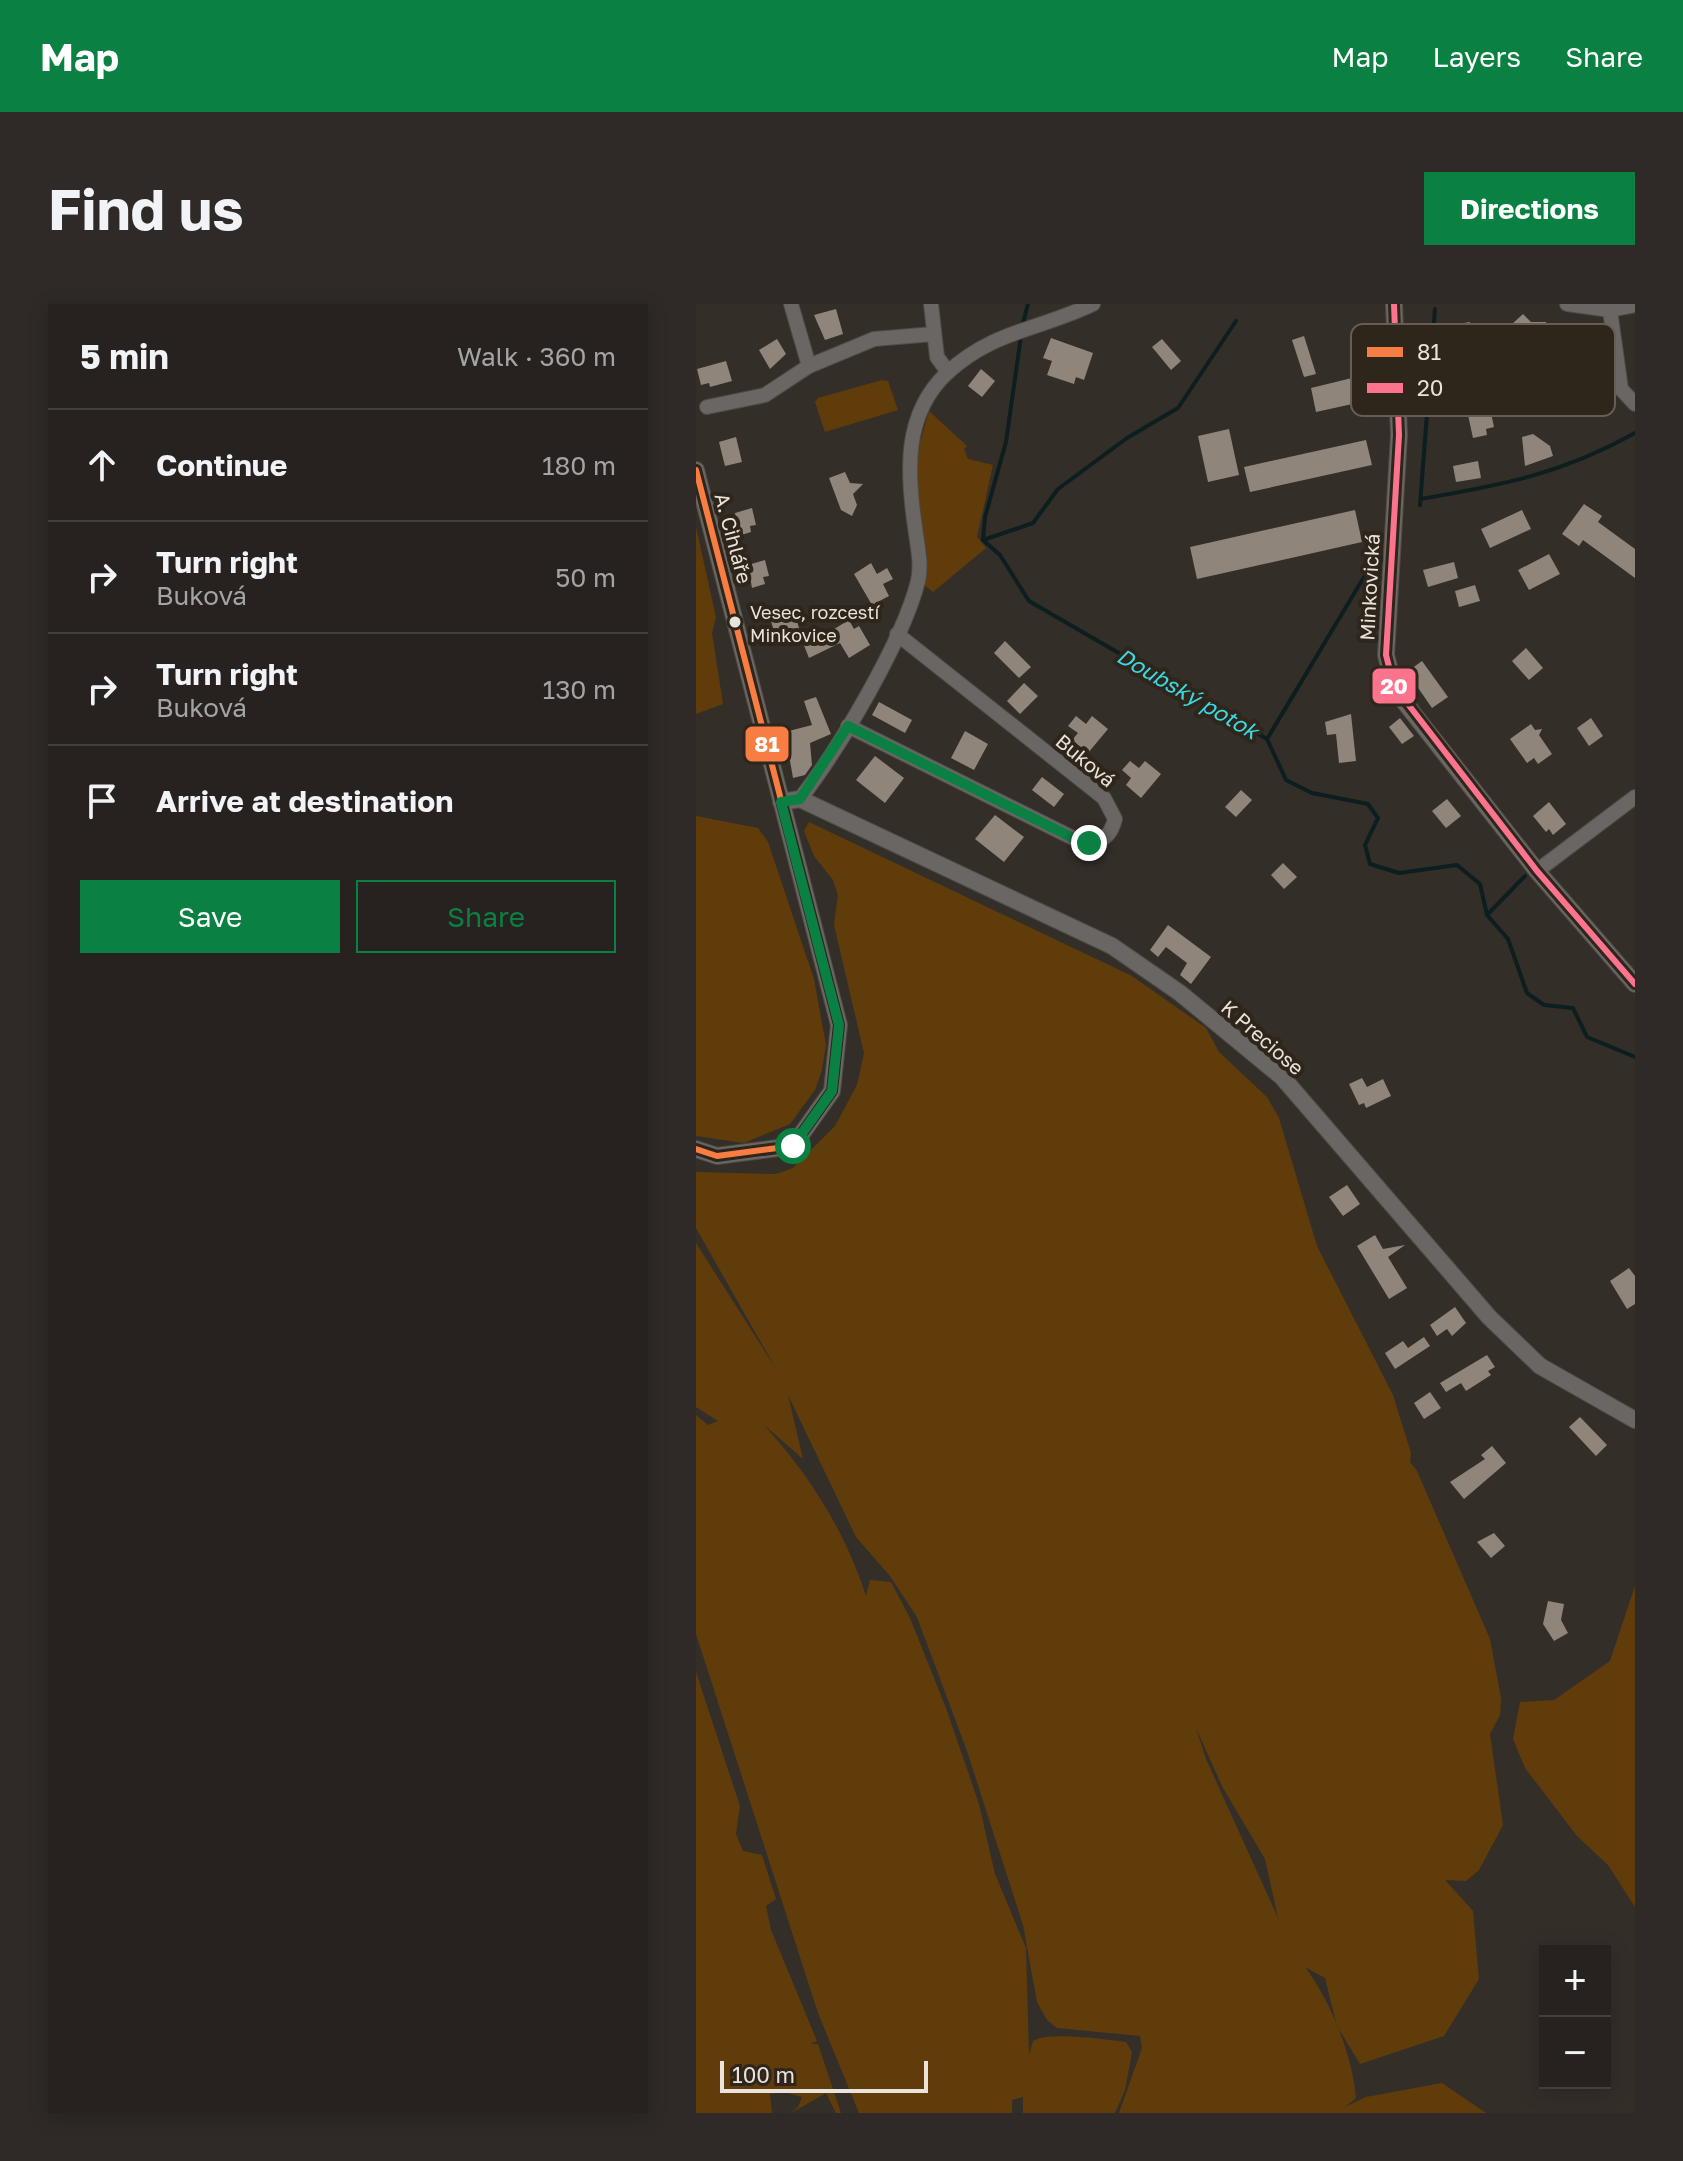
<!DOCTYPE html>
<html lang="en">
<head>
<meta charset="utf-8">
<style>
  body { margin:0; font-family:"Golos Text",sans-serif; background:#2f2a28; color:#f1f3f6 }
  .controls { position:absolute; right:24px; bottom:24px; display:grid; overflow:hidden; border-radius:0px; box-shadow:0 4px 20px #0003 }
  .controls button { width:72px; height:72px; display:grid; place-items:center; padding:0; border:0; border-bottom:2px solid #433f3d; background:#27221f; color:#f1f3f6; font:40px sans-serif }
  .scale { position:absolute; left:24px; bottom:20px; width:208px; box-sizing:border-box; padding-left:8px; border:4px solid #e9e3dc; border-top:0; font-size:22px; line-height:28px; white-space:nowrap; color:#e9e3dc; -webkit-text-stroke:6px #2e251b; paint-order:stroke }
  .stop { position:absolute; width:24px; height:24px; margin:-18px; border:6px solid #0b8043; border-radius:50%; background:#fff }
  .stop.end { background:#0b8043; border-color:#fff; box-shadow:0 2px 8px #0008 }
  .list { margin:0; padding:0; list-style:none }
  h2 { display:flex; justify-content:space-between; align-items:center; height:104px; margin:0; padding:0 32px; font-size:34px }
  h2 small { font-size:26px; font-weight:400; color:#a4a4a4 }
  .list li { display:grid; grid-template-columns:52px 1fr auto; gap:24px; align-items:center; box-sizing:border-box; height:112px; padding:0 32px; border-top:2px solid #433f3d }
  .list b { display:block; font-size:30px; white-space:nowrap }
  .list p { margin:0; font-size:26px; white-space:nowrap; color:#a4a4a4 }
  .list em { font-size:26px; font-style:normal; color:#a4a4a4 }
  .actions { display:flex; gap:16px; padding:24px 32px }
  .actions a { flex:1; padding:18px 0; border:2px solid #0b8043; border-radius:0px; text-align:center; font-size:28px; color:#0b8043 }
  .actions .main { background:#0b8043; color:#fff }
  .icon { flex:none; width:44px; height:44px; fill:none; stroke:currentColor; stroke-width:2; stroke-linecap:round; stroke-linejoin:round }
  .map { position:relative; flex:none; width:939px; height:1809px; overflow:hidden; border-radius:0px }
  header { display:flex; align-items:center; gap:48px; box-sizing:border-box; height:112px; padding:0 40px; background:#0b8043; color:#fff }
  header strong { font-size:38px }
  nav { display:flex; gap:44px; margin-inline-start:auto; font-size:28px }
  .intro { display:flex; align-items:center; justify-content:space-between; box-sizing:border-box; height:192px; padding:0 48px }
  h1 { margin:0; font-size:56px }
  .button { padding:20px 36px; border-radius:0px; background:#0b8043; color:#fff; font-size:28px; font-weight:700 }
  main { display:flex; gap:48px; padding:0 48px }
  aside { flex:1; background:#27221f; border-radius:0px; box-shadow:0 4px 20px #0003 }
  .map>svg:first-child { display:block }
  .green { fill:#603c0b; fill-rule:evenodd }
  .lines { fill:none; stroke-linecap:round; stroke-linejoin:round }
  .stream { stroke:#0d1e1e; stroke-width:4 }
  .building { fill:#90857a }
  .minor-casing { stroke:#504b46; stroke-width:16 }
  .tertiary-casing { stroke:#504b46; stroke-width:18 }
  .minor { stroke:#696664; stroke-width:14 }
  .tertiary { stroke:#696664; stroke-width:16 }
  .bus-1-casing { stroke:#2e251b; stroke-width:12 }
  .bus-2-casing { stroke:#2e251b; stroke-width:12 }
  .bus-1 { stroke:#f77d43; stroke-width:6 }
  .bus-2 { stroke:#fc738d; stroke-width:6 }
  .route { stroke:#0b8043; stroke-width:10 }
  .bus-dot { fill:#e9e3dc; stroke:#2e251b; stroke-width:3 }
  .labels { text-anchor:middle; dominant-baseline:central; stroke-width:8; stroke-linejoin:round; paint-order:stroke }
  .bus-label { font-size:18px; fill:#e9e3dc; stroke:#2e251b; text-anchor:start }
  .street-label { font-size:20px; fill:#e9e3dc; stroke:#2e251b }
  .water-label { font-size:22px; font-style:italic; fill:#3bd9e3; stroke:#2e251b }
  .key { fill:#2e251b; stroke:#665e55; stroke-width:2 }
  .key-label { font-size:22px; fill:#e9e3dc }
  .line-badge { stroke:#2e251b; stroke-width:3 }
  .badge-label { font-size:22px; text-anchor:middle; font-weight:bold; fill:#fff }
</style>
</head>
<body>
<header>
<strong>Map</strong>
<nav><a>Map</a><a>Layers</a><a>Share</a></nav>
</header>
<div class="intro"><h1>Find us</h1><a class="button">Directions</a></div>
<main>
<aside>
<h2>5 min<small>Walk · 360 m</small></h2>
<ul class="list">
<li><svg class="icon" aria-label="ahead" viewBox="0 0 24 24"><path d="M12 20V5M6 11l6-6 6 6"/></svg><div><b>Continue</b></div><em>180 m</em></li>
<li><svg class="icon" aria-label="right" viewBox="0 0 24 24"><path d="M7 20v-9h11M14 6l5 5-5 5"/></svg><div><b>Turn right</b><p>Buková</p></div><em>50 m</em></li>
<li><svg class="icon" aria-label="right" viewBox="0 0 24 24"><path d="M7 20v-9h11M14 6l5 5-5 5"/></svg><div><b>Turn right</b><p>Buková</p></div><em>130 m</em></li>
<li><svg class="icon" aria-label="arrive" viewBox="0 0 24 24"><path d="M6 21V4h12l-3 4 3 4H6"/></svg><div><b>Arrive at destination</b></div></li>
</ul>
<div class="actions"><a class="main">Save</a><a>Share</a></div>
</aside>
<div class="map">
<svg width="939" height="1809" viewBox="0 0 939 1809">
  <rect width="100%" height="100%" fill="#342e29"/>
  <g class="green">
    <path d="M 186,76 L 192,77 L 202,106 L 129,128 L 119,98 L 122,94 Z"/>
    <path d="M 233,107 L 271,142 L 268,145 L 272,155 L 297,161 L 281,233 L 290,244 L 237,288 L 227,280 L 231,249 L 220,186 L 220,153 Z"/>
    <path d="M 0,223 L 20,313 L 16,329 L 27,400 L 0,410 Z"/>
    <path d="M 0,512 L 62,524 L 72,538 L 118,675 L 130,741 L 126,766 L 119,786 L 94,820 L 48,839 L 0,832 Z"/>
    <path d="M 113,518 L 436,672 L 510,724 L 523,748 L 571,793 L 583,814 L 621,942 L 697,1091 L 715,1149 L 714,1158 L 721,1167 L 794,1335 L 805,1394 L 804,1411 L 794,1430 L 807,1521 L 783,1566 L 770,1577 L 749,1576 L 777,1607 L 783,1675 L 748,1732 L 664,1760 L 641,1722 L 629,1674 L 609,1663 C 635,1698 656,1750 660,1794 L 649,1803 L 670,1793 L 746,1779 L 790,1809 L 423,1809 L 446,1744 L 444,1732 L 361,1724 L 351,1716 L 341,1698 L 327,1621 L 271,1447 L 221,1313 L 194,1272 L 160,1233 L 92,1091 L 107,1155 L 67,1120 C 113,1170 149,1227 170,1292 L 174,1276 L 195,1278 L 214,1314 L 250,1404 L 283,1500 L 299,1570 L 330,1644 L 333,1751 L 337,1737 C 351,1727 410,1735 430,1738 L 436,1748 L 429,1786 L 419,1809 L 327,1809 L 327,1793 L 316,1796 L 316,1809 L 163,1809 L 122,1709 L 0,1330 L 0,1111 L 12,1121 L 22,1117 L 0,1103 L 0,939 L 80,1065 L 0,924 L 0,868 L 80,870 L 97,864 L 139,822 L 161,781 L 168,749 L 138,621 L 142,591 L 137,576 L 118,552 L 108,527 ZM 500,1424 L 527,1484 L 569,1555 L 582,1614 L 510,1455 Z"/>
    <path d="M 939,1282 L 939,1603 L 912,1561 L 881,1532 L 829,1464 L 817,1435 L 824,1398 L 858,1396 L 914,1357 Z"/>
    <path d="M 0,1368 L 44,1502 L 40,1530 L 47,1547 L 66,1551 L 80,1595 L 70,1602 L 75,1626 L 121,1737 L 114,1740 L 122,1740 L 145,1809 L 140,1809 L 130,1789 L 95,1809 L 102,1803 L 106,1793 L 88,1788 L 74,1790 L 76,1809 L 0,1809 Z"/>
  </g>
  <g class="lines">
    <g class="stream">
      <path d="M 327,19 L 332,0"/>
      <path d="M 325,32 L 310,138 L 289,213 L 287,236 L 304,251 L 333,297 L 571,435 L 590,476 L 616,489 L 672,500 L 682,514 L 669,541 L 674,560 L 703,569 L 761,561 L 784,580 L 791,611 L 812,635 L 831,689 L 848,701 L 877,704 L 891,733 L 939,753"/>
      <path d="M 725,195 C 806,181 866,170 939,129"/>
      <path d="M 724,201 L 739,5"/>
      <path d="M 287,236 L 337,219 L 362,185 L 431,134 L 482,104 L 540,17"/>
      <path d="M 571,435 L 668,273 L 687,254"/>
      <path d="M 792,610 L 829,572"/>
    </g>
  </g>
  <g class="building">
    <path d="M 140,5 L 147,30 L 129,36 L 118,11 Z"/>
    <path d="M 827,10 L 835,18 L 850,18 L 849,37 L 840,38 L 840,47 L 822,46 L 822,29 L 815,21 Z"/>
    <path d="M 774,18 L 777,40 L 757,42 L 755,21 Z"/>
    <path d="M 608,32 L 620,70 L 608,73 L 596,36 Z"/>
    <path d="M 355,34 L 397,49 L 388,76 L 380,73 L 378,80 L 351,71 L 356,57 L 347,54 Z"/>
    <path d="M 81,35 L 90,50 L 74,65 L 63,46 Z"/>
    <path d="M 466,35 L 485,57 L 475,66 L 456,43 Z"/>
    <path d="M 30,57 L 36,77 L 14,83 L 13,79 L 5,81 L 1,65 Z"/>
    <path d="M 285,65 L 299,77 L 286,93 L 272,82 Z"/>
    <path d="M 656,74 L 661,99 L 620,108 L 615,84 Z"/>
    <path d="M 787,108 L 795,109 L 798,123 L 790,125 L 791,131 L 777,134 L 772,111 Z"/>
    <path d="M 533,125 L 543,171 L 512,178 L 502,132 Z"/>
    <path d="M 837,130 L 854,142 L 857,152 L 829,162 L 826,133 Z"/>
    <path d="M 40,133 L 46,158 L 29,162 L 23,138 Z"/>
    <path d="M 670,136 L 676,161 L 554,188 L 548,163 Z"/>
    <path d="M 782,157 L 785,174 L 760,178 L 757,162 Z"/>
    <path d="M 149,168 L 154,179 L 167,180 L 157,190 L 161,201 L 156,212 L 145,206 L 133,174 Z"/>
    <path d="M 888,200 L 906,212 L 902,218 L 939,245 L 939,274 L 887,236 L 883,242 L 866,230 Z"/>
    <path d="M 56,204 L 60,221 L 54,222 L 55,228 L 42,232 L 39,209 Z"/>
    <path d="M 659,206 L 666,238 L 501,275 L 494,243 Z"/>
    <path d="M 826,206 L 835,225 L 794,244 L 785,225 Z"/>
    <path d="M 853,250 L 864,270 L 833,286 L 822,266 Z"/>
    <path d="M 69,256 L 73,272 L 67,273 L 69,280 L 56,284 L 52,261 Z"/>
    <path d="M 758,258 L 762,274 L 732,283 L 727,266 Z"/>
    <path d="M 175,259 L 181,270 L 191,264 L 197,275 L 187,280 L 193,292 L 176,301 L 158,270 Z"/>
    <path d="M 779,281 L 784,297 L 763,303 L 759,287 Z"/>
    <path d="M 98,306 L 106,335 L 82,342 L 74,313 Z"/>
    <path d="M 153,316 L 158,325 L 163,322 L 174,341 L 153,354 L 144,339 L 113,354 L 107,339 L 120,336 Z"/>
    <path d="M 309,337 L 335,363 L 323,374 L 298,349 Z"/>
    <path d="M 830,344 L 847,364 L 833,376 L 816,357 Z"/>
    <path d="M 726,357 L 752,393 L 736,404 L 711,368 Z"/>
    <path d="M 328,379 L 342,392 L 324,410 L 311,397 Z"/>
    <path d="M 120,393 L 135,430 L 114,439 L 116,461 L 109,471 L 97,474 L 89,428 L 116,421 L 108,397 Z"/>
    <path d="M 183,398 L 216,416 L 209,429 L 176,411 Z"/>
    <path d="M 655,410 L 660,457 L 643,459 L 640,430 L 631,431 L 629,418 Z"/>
    <path d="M 380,412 L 390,420 L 396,412 L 412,425 L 392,449 L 376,436 L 382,429 L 372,422 Z"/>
    <path d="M 704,414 L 718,432 L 706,440 L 693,423 Z"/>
    <path d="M 895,414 L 907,432 L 893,442 L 881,424 Z"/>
    <path d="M 835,420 L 839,426 L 846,425 L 843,431 L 856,450 L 842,460 L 838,454 L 831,459 L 814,435 Z"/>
    <path d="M 269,427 L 292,440 L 278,466 L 255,454 Z"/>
    <path d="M 179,452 L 208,474 L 189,499 L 160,476 Z"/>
    <path d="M 434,457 L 443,464 L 449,457 L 465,470 L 445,494 L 430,481 L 435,474 L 426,466 Z"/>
    <path d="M 346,473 L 368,490 L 358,503 L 336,486 Z"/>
    <path d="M 545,486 L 556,496 L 540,513 L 529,503 Z"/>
    <path d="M 751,495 L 765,512 L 750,524 L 736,507 Z"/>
    <path d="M 853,498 L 870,520 L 857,531 L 853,525 L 850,528 L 837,512 Z"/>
    <path d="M 299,511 L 328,533 L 308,558 L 279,535 Z"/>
    <path d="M 587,559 L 601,573 L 588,585 L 575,571 Z"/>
    <path d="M 472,621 L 515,653 L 495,680 L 484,671 L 491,659 L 470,643 L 462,653 L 454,646 Z"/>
    <path d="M 666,774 L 671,783 L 687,775 L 695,792 L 670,804 L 668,799 L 663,801 L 653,780 Z"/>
    <path d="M 651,881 L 664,900 L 647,912 L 633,893 Z"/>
    <path d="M 679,931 L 687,945 L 709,941 L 692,953 L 711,984 L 693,995 L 661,942 Z"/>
    <path d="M 933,964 L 939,972 L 939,1000 L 931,1005 L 914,977 Z"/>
    <path d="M 759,1003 L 770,1019 L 756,1032 L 751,1025 L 741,1032 L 734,1021 Z"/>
    <path d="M 728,1033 L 734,1042 L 699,1065 L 689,1049 L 707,1037 L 712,1044 Z"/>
    <path d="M 791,1051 L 799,1063 L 792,1067 L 795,1071 L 770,1087 L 765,1079 L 750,1088 L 744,1079 Z"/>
    <path d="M 734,1088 L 745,1104 L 728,1115 L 718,1099 Z"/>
    <path d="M 884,1113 L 911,1141 L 900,1152 L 873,1123 Z"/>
    <path d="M 796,1142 L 810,1159 L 768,1195 L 754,1178 L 789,1155 L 785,1151 Z"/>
    <path d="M 798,1229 L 809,1242 L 795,1254 L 781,1238 Z"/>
    <path d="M 852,1297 L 868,1300 L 865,1316 L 872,1329 L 858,1337 L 847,1320 Z"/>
  </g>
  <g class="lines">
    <g class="minor-casing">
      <g id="minor">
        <path d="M 95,0 L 113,62"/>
        <path d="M 235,0 L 241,53 L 252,68"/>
        <path d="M 871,0 L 914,6 L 925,85 L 939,100"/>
        <path d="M 914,6 L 939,1"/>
        <path d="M 11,103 L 69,91 L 113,62 L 178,35 L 238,30"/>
        <path d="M 152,422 L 377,534 C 399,540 413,539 419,515 L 408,494 L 201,330"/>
        <path d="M 104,495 C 143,445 207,337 222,277 C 226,259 221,240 219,223 C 211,169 207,110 251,69 C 298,26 343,26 397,0"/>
        <path d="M 841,567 L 939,493"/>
      </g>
    </g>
    <g class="tertiary-casing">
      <g id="tertiary">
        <path d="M 698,0 L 703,131 L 690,351 L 698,382 L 706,395 L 841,567 L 939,680"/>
        <path d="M 0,166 L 143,721 L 136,787 L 97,842 L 21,852 L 0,845"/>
        <path d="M 85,498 L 104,495 L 416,642 L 484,689 L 586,773 L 793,1013 L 844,1062 L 939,1116"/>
      </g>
    </g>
    <use href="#minor" class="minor"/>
    <use href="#tertiary" class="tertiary"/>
    <g class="bus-1-casing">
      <path id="bus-1" d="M 0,166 L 143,721 L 136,787 L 97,842 L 21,852 L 0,845"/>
    </g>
    <g class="bus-2-casing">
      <path id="bus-2" d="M 698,0 L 703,131 L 690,351 L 698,382 L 841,567 L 939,680"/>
    </g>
    <use href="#bus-1" class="bus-1"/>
    <use href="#bus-2" class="bus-2"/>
  </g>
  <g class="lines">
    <path class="route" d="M 97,842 L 136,787 L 143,721 L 85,498 L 104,495 L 152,422 L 377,534 L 393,539"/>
  </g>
  <circle class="bus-dot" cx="39" cy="318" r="7"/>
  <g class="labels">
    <g class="bus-label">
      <text x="54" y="308">Vesec, rozcestí<tspan x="54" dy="23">Minkovice</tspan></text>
    </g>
    <g class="street-label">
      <text transform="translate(38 234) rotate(75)">A. Cihláře</text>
      <text transform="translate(673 283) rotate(-87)">Minkovická</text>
      <text transform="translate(390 456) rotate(40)">Buková</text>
      <text transform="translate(567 733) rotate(41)">K Preciose</text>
    </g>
    <g class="water-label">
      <text transform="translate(492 389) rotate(30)">Doubský potok</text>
    </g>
  </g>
  <rect x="655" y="20" width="264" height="92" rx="12" class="key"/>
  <rect x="671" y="43" width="36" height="10" fill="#f77d43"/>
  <rect x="671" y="79" width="36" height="10" fill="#fc738d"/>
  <g class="key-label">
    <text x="721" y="56">81</text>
    <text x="721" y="92">20</text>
  </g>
  <g class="line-badge">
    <rect x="675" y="363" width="46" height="38" rx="8" fill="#fc738d"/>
    <rect x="48" y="421" width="46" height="38" rx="8" fill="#f77d43"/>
  </g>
  <g class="badge-label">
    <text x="698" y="390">20</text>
    <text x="71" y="448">81</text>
  </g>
</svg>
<div class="controls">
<button>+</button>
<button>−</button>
</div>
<div class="scale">100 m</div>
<div class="stop" style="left:97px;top:842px"></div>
<div class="stop end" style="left:393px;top:539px"></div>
</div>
</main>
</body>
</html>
